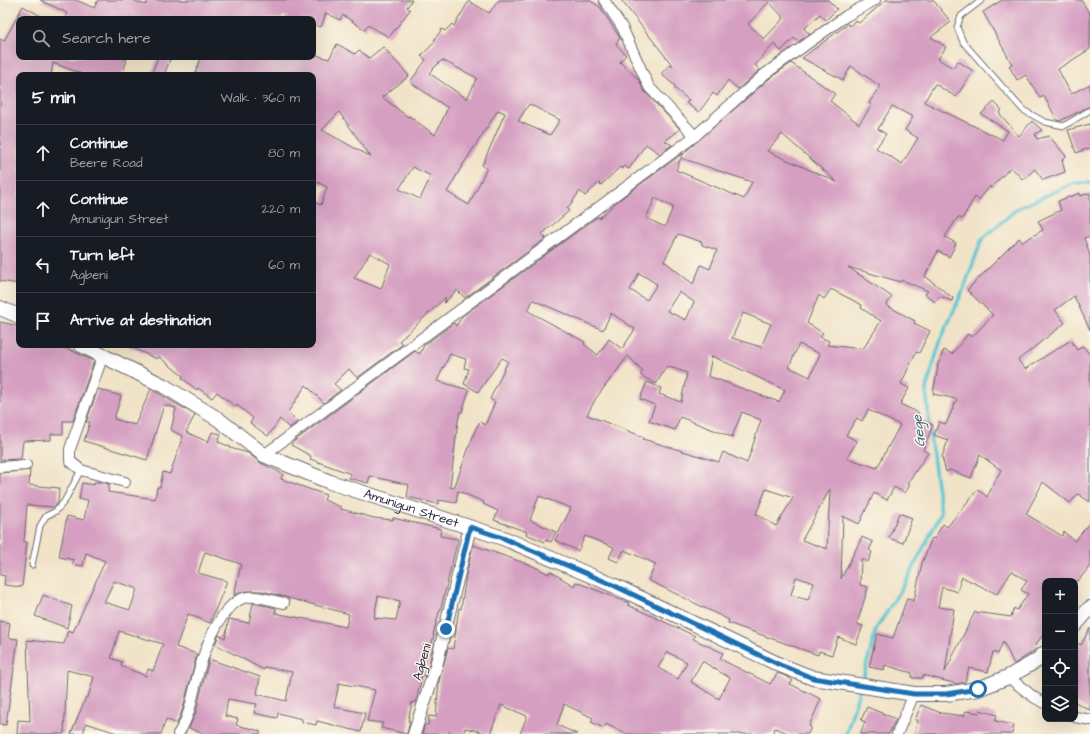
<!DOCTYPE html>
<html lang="en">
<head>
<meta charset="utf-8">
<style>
  body { margin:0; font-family:"Architects Daughter",sans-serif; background:#242831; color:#f1f3f6 }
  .controls { position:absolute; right:12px; bottom:12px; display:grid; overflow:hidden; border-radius:8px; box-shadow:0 4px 16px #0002 }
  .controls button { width:36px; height:36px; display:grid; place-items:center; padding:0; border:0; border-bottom:1px solid #363941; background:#171b24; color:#f1f3f6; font:20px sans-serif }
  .stop { position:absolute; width:12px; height:12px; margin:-9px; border:3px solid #1f6fb2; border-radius:50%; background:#fff }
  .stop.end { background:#1f6fb2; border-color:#fff; box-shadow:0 1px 4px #0008 }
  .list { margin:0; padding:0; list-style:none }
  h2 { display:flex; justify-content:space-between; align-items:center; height:52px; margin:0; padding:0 16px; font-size:17px }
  h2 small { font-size:13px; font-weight:400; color:#9ea1a6 }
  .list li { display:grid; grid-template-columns:26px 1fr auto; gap:12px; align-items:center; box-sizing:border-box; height:56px; padding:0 16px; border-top:1px solid #363941 }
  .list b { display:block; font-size:15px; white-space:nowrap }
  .list p { margin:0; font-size:13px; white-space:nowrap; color:#9ea1a6 }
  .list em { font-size:13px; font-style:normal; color:#9ea1a6 }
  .icon { flex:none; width:22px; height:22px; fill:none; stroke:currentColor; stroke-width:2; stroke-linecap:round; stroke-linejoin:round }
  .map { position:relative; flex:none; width:1090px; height:734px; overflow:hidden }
  .search { position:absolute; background:#171b24; box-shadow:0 4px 16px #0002; left:16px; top:16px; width:300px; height:44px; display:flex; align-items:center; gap:10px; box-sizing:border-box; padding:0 14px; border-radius:8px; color:#9ea1a6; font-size:15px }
  .panel { position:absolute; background:#171b24; box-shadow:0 4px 16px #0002; left:16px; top:72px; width:300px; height:276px; border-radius:8px }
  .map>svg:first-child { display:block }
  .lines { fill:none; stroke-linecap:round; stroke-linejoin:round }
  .stream { stroke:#5ac6d3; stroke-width:3.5 }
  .building { fill:#d59fc1; fill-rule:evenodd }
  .service-casing { stroke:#6a666c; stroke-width:7 }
  .minor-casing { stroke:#6a666c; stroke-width:12 }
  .tertiary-casing { stroke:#6a666c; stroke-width:14 }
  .secondary-casing { stroke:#6a666c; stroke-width:16 }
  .service { stroke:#fff; stroke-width:5 }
  .minor { stroke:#fff; stroke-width:10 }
  .tertiary { stroke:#fff; stroke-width:12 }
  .secondary { stroke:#fff; stroke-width:14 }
  .route { stroke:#1f6fb2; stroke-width:5 }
  .labels { text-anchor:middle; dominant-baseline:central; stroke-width:3; stroke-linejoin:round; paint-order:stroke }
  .street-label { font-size:13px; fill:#22223b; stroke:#fbf7ec }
  .water-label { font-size:14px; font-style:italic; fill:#365b70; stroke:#fbf7ec }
</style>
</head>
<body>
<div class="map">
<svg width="1090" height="734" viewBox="0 0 1090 734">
  <rect width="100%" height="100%" fill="#fbf7ec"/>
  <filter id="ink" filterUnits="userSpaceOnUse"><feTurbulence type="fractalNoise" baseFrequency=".025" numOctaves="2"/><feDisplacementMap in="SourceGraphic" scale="8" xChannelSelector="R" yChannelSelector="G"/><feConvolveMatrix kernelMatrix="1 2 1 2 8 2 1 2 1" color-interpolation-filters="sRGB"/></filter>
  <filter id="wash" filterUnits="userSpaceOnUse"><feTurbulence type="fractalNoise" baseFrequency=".012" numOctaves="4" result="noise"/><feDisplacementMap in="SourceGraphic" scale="16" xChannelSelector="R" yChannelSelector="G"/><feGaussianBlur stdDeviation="0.9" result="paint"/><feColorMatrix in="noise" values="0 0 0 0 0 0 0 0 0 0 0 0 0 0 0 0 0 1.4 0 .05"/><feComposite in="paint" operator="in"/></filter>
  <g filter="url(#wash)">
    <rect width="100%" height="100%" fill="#f1e3c7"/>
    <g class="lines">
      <g class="stream">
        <path d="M 862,682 L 876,629 L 906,582 L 941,513 L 931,442 L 926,389 L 941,339 L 964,288 L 982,239 L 1018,208 L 1074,183 L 1090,183"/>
        <path d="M 846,734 L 860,688"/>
      </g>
    </g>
    <g id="blocks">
      <g class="building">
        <path d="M 40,0 L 76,0 L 94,8 L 98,0 L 132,0 L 146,5 L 148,0 L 412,0 L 407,7 L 410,10 L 389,37 L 368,25 L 365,30 L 343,15 L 340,20 L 326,13 L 321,27 L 313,24 L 313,19 L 294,19 L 283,16 L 282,19 L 174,19 L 163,15 L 163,19 L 64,19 L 67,13 Z"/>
        <path d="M 499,0 L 589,0 L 600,7 L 620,38 L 616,44 L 626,55 L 620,62 L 639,80 L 644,91 L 680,129 L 665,141 L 672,145 L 660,154 L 646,144 L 629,169 L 624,166 L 623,169 L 620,167 L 601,185 L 599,183 L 585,196 L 580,191 L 567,209 L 569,211 L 541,235 L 546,238 L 465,298 L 457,290 L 444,303 L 446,297 L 399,341 L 403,344 L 357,378 L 349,369 L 334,384 L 341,390 L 324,403 L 306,385 L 288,412 L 298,422 L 289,428 L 280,419 L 268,436 L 250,423 L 253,418 L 237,405 L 236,407 L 217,392 L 212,398 L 198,388 L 197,390 L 182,378 L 183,376 L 159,357 L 157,359 L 126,345 L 313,345 L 313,202 L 321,205 L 327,187 L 313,180 L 313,75 L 195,75 L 201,57 L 313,57 L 313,54 L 329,59 L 337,44 L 355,54 L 359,50 L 369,58 L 383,47 L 409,76 L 382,97 L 408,117 L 409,116 L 435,135 L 448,108 L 410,82 L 426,60 L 421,56 L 436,41 L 434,40 L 442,29 L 445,31 L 452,24 L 454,26 L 469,1 L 489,13 ZM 442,60 L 477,78 L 467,99 L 429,73 ZM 529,104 L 560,120 L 550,135 L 518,121 ZM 498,110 L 505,113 L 482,166 L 487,168 L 469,205 L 447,192 L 459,171 ZM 339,112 L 371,157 L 322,130 ZM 413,167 L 431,176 L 420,199 L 399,189 ZM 370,253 L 390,264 L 381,289 L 354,278 Z"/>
        <path d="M 621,0 L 828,0 L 837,9 L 826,20 L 820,14 L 804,29 L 810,34 L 798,42 L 794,38 L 781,51 L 774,44 L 755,65 L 760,70 L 738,89 L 728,80 L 717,96 L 713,93 L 699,112 L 686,103 L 689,100 L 674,88 L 675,86 L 661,74 L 670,64 L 673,66 ZM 769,2 L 784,18 L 764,39 L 748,24 Z"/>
        <path d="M 886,0 L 933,0 L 951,22 L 931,37 L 946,47 L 938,59 L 953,68 L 958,61 L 973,71 L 956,97 L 935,84 L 924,102 L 1003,140 L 1008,131 L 981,114 L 994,102 L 1002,110 L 999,113 L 1019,136 L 1032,121 L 1042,130 L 1035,134 L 1037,139 L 1049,136 L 1066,156 L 1062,160 L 1065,172 L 1043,180 L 1035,169 L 1023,180 L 1011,167 L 991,188 L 990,186 L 979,200 L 975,197 L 962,219 L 958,217 L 945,237 L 956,243 L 954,248 L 949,257 L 938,251 L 925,276 L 953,298 L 952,301 L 940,296 L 935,302 L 925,294 L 928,291 L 902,280 L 901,282 L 848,267 L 892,297 L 886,305 L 915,321 L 914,323 L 930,331 L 919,353 L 916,352 L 901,384 L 909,388 L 900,404 L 919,413 L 916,418 L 933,425 L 923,450 L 928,453 L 907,484 L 910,485 L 905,493 L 894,487 L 887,500 L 874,493 L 859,524 L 843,516 L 841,579 L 862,537 L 873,542 L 869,550 L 872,552 L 868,562 L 861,559 L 860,585 L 868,587 L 857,624 L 863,626 L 856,644 L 838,637 L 832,655 L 819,651 L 818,655 L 728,623 L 729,620 L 648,580 L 656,564 L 624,550 L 618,562 L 609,558 L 614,547 L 585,536 L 578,551 L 555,540 L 571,508 L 539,496 L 530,520 L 556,532 L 551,542 L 546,540 L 545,542 L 526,534 L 527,532 L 494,520 L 498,511 L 483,504 L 484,502 L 458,491 L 456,503 L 439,500 L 438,504 L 407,497 L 409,485 L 370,476 L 368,483 L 349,478 L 351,474 L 310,459 L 311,456 L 291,445 L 293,442 L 415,351 L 420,354 L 424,345 L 454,323 L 456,326 L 462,316 L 597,217 L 599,218 L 619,200 L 683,153 L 681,157 L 686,151 L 769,79 L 791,63 L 835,94 L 830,101 L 859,124 L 872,105 L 869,103 L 880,86 L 851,66 L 843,80 L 802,58 L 848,24 L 850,26 L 855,20 L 859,23 ZM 892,106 L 913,117 L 905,130 L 918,138 L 902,164 L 876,148 L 886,134 L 878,129 ZM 782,134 L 837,182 L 767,151 ZM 681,158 L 752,182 L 744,199 L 676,170 ZM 655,198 L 673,207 L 665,227 L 646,218 ZM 678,234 L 702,242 L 702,245 L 717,250 L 710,269 L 701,265 L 693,284 L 664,261 ZM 639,273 L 657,284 L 647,300 L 630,290 ZM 831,289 L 862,305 L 861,308 L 881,321 L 863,349 L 827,345 L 829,341 L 820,337 L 823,333 L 807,323 L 819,295 L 824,299 ZM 679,292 L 694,302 L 686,320 L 667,311 ZM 533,300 L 603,330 L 611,313 L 635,329 L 622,349 L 609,339 L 598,355 L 584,344 L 585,342 L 528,311 ZM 743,313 L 771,324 L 761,347 L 732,338 ZM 799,344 L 820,354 L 810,377 L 789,367 ZM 450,354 L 466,359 L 464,368 L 469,369 L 464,384 L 478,392 L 502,358 L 508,361 L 490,399 L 495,402 L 485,425 L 480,422 L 476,428 L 454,488 L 450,487 L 458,421 L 460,412 L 462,412 L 469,390 L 437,381 ZM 628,356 L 643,371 L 640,375 L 656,384 L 667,366 L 687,373 L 681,402 L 659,394 L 661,388 L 647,382 L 640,399 L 655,405 L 649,421 L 675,430 L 680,417 L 732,437 L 742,412 L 761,420 L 747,463 L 723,452 L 719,462 L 643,439 L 644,437 L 587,415 L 596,398 ZM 712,356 L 785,390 L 779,402 L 708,376 ZM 868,410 L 900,425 L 877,468 L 847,458 L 857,441 L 846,435 L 857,418 L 862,421 ZM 766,489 L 793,498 L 776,526 L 756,514 ZM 830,489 L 827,549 L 802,540 ZM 796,577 L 814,583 L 808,600 L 791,595 Z"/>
        <path d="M 1002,0 L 1081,0 L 1090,14 L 1090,49 L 1058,69 L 1071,94 L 1090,84 L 1090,106 L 1060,121 L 1057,120 L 1044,96 L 1040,98 L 1026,75 L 1017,80 L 1009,66 L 1012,64 L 983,12 Z"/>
        <path d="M 23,6 L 46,19 L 19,19 L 19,57 L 119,57 L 127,60 L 122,75 L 79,75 L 80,73 L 53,63 L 51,75 L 19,75 L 19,284 L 0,281 L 0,39 L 4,41 Z"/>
        <path d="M 158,57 L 171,57 L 164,75 L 151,75 Z"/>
        <path d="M 1090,124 L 1090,148 L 1076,153 L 1068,130 Z"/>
        <path d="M 1080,193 L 1080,196 L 1090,193 L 1090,236 L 1084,238 L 1090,255 L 1090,330 L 1074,296 L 1055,310 L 1065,323 L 1018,360 L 1025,369 L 1071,340 L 1077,350 L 1083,346 L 1090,355 L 1090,502 L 1078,494 L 1070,503 L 1043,482 L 1026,514 L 1062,536 L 1064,532 L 1075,541 L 1090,522 L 1090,566 L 1078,581 L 1045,581 L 1045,633 L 1035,645 L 1037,647 L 1034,651 L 1014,664 L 1003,641 L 998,654 L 993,652 L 988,672 L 969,668 L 965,682 L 957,684 L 923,675 L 923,678 L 912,678 L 912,673 L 885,665 L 884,670 L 869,667 L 877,634 L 893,638 L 907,598 L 914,601 L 922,563 L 932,538 L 934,539 L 943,524 L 947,527 L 978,489 L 987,497 L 1001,470 L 980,455 L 971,478 L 950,470 L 946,472 L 942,457 L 948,440 L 934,435 L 939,422 L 946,424 L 957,399 L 933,394 L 938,367 L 937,367 L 944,350 L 952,354 L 968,334 L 972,337 L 993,315 L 967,290 L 1019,238 L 1022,242 L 1043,230 L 1038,221 L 1061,210 L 1058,201 ZM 1012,571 L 1027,581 L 1021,590 L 1028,594 L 1017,610 L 1014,608 L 1011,617 L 975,612 L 945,672 L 954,609 L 938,607 L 942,587 L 957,592 L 962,577 L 997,594 Z"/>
        <path d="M 0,322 L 19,326 L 19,345 L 51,345 L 68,349 L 94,361 L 73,421 L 63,421 L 63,434 L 51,434 L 51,440 L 23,441 L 21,459 L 0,460 Z"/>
        <path d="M 98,389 L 121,396 L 114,419 L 135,425 L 151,389 L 195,415 L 186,432 L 208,442 L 212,432 L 221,434 L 218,442 L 231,447 L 230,448 L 248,453 L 261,463 L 283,474 L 281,479 L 326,495 L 324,500 L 341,507 L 341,509 L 374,518 L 393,520 L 393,518 L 441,529 L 440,536 L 458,539 L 440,612 L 439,612 L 433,635 L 434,635 L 431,646 L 433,646 L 429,664 L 425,676 L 422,675 L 416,703 L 412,702 L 408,721 L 410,721 L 407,734 L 381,728 L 383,723 L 367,721 L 375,690 L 339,683 L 334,707 L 365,713 L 361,732 L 317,721 L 316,725 L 302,722 L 302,719 L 278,713 L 277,718 L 254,713 L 257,704 L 228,699 L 225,716 L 238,719 L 236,725 L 260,731 L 260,734 L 204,734 L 189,728 L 196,712 L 209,659 L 260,677 L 257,694 L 286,701 L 292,672 L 265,667 L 264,670 L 215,644 L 219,635 L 225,638 L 229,619 L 249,623 L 253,603 L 276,608 L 275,613 L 346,627 L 349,614 L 262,591 L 247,591 L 234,595 L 241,564 L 205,552 L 198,573 L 227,581 L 210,623 L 188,614 L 176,647 L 197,654 L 183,708 L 177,724 L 166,719 L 161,734 L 120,734 L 86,723 L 83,734 L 71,734 L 86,697 L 88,697 L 94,677 L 67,670 L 64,734 L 17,734 L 18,720 L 30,721 L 27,640 L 64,644 L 68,630 L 73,632 L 105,561 L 86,553 L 83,566 L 72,564 L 74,560 L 59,557 L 67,516 L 84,520 L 88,500 L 79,499 L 82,483 L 94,485 L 94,482 L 102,482 L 109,484 L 108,492 L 155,499 L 157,487 L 160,487 L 163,472 L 170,474 L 183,436 L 171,430 L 176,408 L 164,405 L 147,460 L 84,441 L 90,422 L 86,422 ZM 114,581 L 137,589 L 130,610 L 104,602 ZM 378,596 L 400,601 L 396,620 L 374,618 ZM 119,631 L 163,644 L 153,671 L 148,669 L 146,676 L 121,666 L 122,662 L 111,658 Z"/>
        <path d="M 30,470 L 29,485 L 59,488 L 58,503 L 54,507 L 27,505 L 24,542 L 27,542 L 22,587 L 4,585 L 5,576 L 0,575 L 0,473 Z"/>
        <path d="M 899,513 L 912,518 L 903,543 L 889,538 Z"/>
        <path d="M 473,545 L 533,566 L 549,574 L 550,571 L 574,586 L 576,582 L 629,603 L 628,605 L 695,636 L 693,639 L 723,653 L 720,659 L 770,684 L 778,673 L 788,677 L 793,681 L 790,684 L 821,699 L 809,726 L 811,727 L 808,734 L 790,734 L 775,728 L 772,734 L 626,734 L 606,724 L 604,728 L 591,722 L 593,718 L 564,704 L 557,725 L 577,734 L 520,734 L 527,716 L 501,705 L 490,734 L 465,728 L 464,733 L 448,732 L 448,734 L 422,734 L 425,725 L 428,725 L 429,716 L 436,717 L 439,681 L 448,648 L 453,649 L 459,608 L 461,609 L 466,576 ZM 667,652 L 687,662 L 678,679 L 658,668 ZM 702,661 L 730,678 L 719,699 L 691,682 Z"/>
        <path d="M 43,595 L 72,606 L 67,628 L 35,616 Z"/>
        <path d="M 0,621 L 10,623 L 8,638 L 18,639 L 6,725 L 0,724 Z"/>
        <path d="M 1090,628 L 1090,710 L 1075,702 L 1075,642 L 1081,645 Z"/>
        <path d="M 921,705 L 941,713 L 964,716 L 966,711 L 979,713 L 980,710 L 997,715 L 995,721 L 1014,725 L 1012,734 L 914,734 L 918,721 L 915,720 Z"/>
        <path d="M 867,707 L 896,719 L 889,734 L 860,734 L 865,722 L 861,720 Z"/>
      </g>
    </g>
  </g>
  <g filter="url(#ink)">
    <use href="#blocks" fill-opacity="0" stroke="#6a666c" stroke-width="1"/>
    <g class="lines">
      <g class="service-casing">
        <g id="service">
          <path d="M 982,0 L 961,16 L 957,27 L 963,42 L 1023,110 L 1045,122 L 1064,126 L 1090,110"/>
          <path d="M 32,565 L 40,526 L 46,516 L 56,511 L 64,502 L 81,470"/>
        </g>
      </g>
      <g class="minor-casing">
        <g id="minor">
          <path d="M 604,0 L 622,27 L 649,87 L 695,136"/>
          <path d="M 103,355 L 70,449 L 70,461 L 81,470 L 125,482"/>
          <path d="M 264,455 L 695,136 L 765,74 L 846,16 L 875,0"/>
          <path d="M 0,467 L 26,465"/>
          <path d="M 1008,677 L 1035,698 L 1045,703"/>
          <path d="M 1075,717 L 1090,720"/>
          <path d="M 178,734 C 192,714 193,689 200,667 C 206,646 223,600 248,597 C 258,595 273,601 284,603"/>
          <path d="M 897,734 L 914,694"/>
        </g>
      </g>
      <g class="tertiary-casing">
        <path id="tertiary" d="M 414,734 L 436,666 L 470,527"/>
      </g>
      <g class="secondary-casing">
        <g id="secondary">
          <path d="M 0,308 L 19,316"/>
          <path id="s1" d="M 81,345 L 164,386 L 218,419 L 264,455 L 330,482 L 503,538 L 613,585 L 780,665 L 813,678 L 914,694 L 946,694 L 978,689 L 1008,677 L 1036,661 L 1045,653"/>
          <path d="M 1075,625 L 1090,608"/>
        </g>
      </g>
      <use href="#service" class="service"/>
      <use href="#minor" class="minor"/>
      <use href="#tertiary" class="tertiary"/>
      <use href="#secondary" class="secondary"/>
    </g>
  </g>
  <g class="lines" filter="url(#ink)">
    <path class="route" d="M 446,629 L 470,527 L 503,538 L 613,585 L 780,665 L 813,678 L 914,694 L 946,694 L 978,689"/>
  </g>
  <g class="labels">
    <g class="street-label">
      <text stroke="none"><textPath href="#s1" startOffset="371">Amunigun Street</textPath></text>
      <text transform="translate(422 662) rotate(-74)">Agbeni</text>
    </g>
    <g class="water-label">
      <text transform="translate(919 431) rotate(-96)">Gege</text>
    </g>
  </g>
</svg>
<div class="controls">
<button>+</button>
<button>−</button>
<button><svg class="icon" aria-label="locate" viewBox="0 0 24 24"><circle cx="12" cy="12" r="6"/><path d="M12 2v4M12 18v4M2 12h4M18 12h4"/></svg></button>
<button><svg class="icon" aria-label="layers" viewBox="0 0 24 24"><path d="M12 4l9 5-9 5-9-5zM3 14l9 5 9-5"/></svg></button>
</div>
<div class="stop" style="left:978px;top:689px"></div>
<div class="stop end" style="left:446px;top:629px"></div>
<div class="search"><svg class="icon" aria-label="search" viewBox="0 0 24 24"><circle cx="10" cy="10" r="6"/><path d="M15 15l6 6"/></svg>Search here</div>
<section class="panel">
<h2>5 min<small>Walk · 360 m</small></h2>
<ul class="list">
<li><svg class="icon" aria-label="ahead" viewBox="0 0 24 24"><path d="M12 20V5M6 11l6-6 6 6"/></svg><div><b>Continue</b><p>Beere Road</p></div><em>80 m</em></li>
<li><svg class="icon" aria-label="ahead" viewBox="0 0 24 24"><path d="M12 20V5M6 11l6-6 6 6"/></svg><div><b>Continue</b><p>Amunigun Street</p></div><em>220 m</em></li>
<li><svg class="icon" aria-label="left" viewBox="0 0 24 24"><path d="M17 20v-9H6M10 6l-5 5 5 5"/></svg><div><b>Turn left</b><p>Agbeni</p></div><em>60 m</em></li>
<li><svg class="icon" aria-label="arrive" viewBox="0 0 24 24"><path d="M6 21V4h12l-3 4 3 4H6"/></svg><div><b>Arrive at destination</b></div></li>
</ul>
</section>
</div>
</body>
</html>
